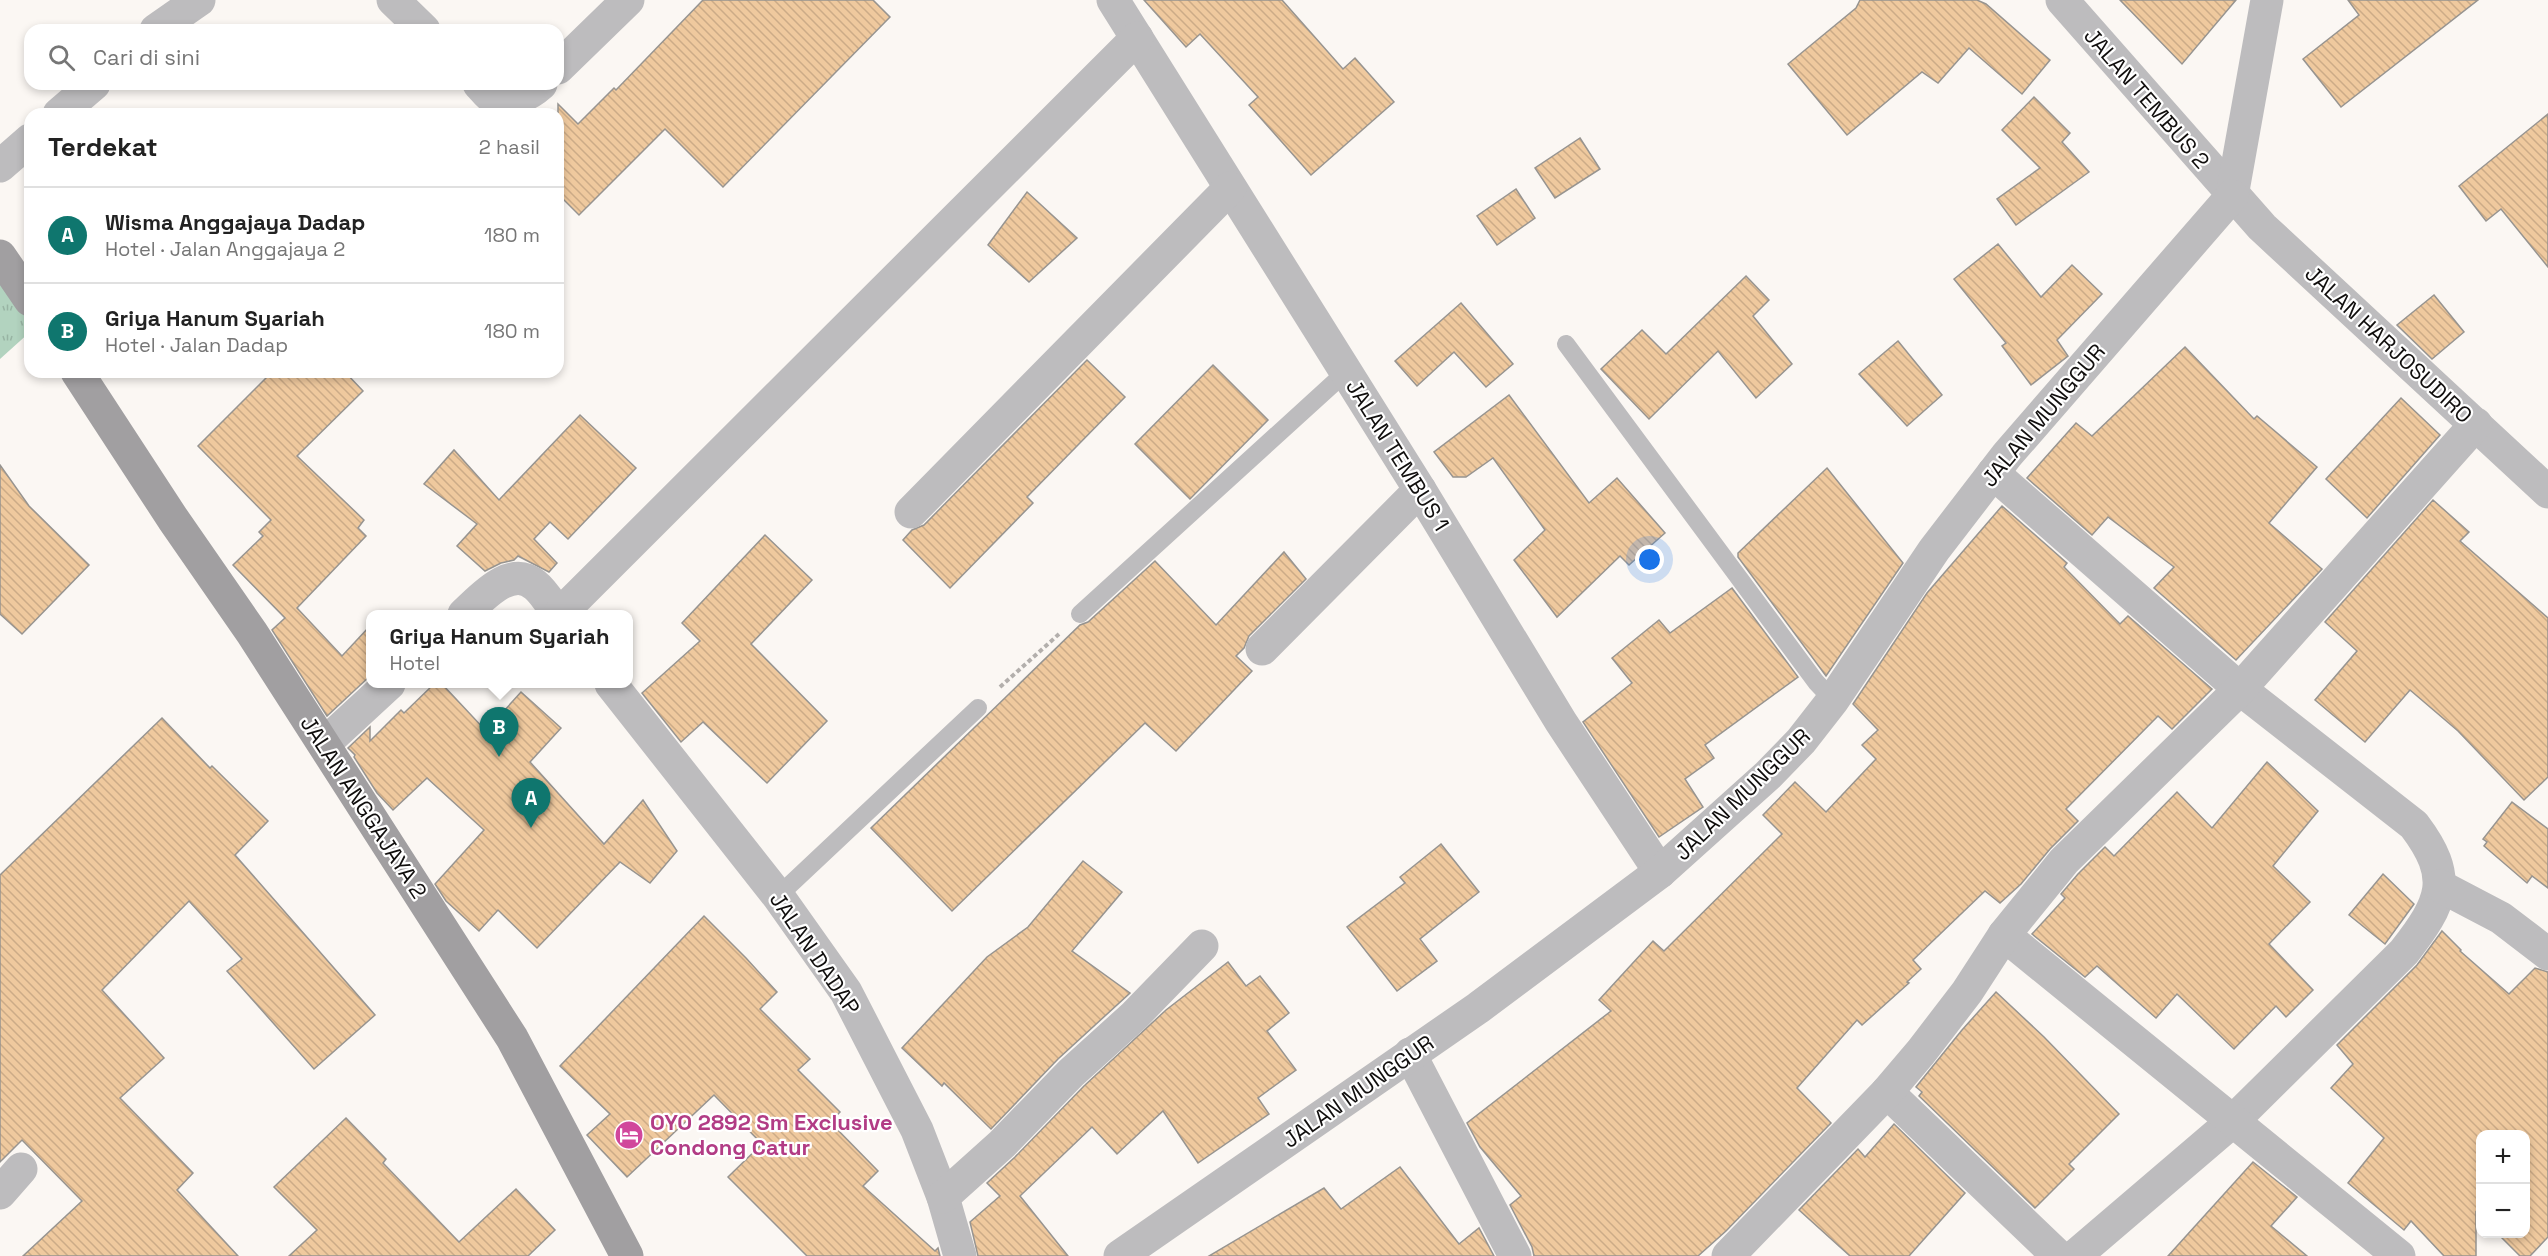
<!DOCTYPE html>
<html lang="id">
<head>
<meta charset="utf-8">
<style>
  body { margin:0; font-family:"Space Grotesk",sans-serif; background:#f2f2f2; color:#222 }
  .controls { position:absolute; right:18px; bottom:18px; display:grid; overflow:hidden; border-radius:12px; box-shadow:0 3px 9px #0003 }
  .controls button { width:54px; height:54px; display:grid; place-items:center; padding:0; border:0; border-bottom:2px solid #e0e0e0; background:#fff; color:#222; font:30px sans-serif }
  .you { position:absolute; left:1650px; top:560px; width:21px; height:21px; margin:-15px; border:4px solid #fff; border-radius:50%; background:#1a73e8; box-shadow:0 0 0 9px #1a73e833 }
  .badge { display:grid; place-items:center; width:39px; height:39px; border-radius:50%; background:#0f766e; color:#fff; font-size:20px; font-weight:700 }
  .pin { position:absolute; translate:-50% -50px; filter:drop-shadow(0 2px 3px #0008) }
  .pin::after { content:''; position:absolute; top:32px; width:21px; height:18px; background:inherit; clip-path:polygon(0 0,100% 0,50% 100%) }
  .popup { position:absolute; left:366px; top:610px; width:267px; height:78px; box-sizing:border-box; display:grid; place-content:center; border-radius:12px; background:#fff; filter:drop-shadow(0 2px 4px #0005); font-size:20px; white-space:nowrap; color:#767676 }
  .popup b { font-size:22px; color:#222 }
  .popup::after { content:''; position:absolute; left:50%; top:100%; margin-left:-12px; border:12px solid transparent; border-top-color:#fff }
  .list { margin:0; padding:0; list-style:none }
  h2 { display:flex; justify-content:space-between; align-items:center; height:78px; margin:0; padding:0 24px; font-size:26px }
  h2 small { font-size:20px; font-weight:400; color:#767676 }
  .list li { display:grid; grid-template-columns:39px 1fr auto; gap:18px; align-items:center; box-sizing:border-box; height:96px; padding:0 24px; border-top:2px solid #e0e0e0 }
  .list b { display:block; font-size:22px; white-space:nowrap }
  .list p { margin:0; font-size:20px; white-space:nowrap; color:#767676 }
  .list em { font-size:20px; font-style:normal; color:#767676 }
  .icon { flex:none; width:33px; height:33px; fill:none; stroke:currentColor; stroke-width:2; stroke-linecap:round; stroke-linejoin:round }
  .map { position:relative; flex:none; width:2548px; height:1256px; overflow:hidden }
  .search { position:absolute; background:#fff; box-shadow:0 3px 9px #0003; left:24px; top:24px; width:540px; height:66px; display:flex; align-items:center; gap:15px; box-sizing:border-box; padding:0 21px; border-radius:18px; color:#767676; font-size:22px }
  .panel { position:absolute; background:#fff; box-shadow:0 3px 9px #0003; left:24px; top:108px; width:540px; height:270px; border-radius:18px }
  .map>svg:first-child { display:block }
  .grass { fill:url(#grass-tufts) }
  .building { fill:url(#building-back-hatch); stroke:#979490; stroke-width:1.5 }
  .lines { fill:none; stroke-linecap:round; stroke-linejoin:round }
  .path { stroke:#b3afac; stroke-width:4; stroke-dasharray:4.5 3; stroke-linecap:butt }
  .lane { stroke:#bdbcbe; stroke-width:18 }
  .street { stroke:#bdbcbe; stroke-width:33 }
  .secondary { stroke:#a19fa1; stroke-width:33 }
  .labels { text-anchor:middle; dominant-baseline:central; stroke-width:4.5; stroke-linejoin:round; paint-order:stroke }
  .street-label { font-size:22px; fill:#100e0d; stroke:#fff }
  .hotel-label { font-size:22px; font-weight:bold; fill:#b23c85; stroke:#fff; text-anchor:start }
</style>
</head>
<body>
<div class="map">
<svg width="2548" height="1256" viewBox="0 0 2548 1256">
  <defs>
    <pattern id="grass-tufts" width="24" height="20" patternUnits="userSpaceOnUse" patternTransform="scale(1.5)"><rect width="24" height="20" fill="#b2d3bf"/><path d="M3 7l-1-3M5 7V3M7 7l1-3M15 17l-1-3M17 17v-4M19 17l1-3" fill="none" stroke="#98b4a3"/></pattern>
    <pattern id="building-back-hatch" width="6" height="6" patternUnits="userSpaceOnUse" patternTransform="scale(1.5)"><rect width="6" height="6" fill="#efc99e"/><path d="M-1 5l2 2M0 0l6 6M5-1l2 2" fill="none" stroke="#ccab87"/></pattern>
  </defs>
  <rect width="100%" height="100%" fill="#fbf7f3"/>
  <path class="grass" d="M 0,267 L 30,316 L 30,332 L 0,359 Z"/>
  <g class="building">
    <path d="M 703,0 L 873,0 L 890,17 L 723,187 L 665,129 L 579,215 L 558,194 L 558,104 L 578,124 L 614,88 L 616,90 Z"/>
    <path d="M 1144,0 L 1282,0 L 1343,69 L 1355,58 L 1394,102 L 1311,175 L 1249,105 L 1258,97 L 1200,34 L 1186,47 Z"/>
    <path d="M 1860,0 L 1977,0 L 1986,4 L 2050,60 L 2022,94 L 1969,48 L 1938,83 L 1922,72 L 1847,135 L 1788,64 L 1856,8 Z"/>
    <path d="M 2120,0 L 2236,0 L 2182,64 Z"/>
    <path d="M 2348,0 L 2478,0 L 2341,107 L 2303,59 L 2359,15 Z"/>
    <path d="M 2034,97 L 2070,133 L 2062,142 L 2089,172 L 2016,225 L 1997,199 L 2040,168 L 2002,130 Z"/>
    <path d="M 2548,114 L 2548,267 L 2501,209 L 2486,221 L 2459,186 Z"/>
    <path d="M 1580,138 L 1600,169 L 1555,198 L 1535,168 Z"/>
    <path d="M 1516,189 L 1535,218 L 1497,245 L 1477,216 Z"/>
    <path d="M 1027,192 L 1077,238 L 1029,282 L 988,245 Z"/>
    <path d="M 1998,244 L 2041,297 L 2072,265 L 2102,294 L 2057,340 L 2068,356 L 2031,385 L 2002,346 L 2006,343 L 1954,279 Z"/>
    <path d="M 1746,276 L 1769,300 L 1753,316 L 1792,364 L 1756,398 L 1718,351 L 1649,419 L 1601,369 L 1642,330 L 1666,354 Z"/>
    <path d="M 2434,295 L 2464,332 L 2432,359 L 2397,325 Z"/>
    <path d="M 1461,303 L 1513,364 L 1486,387 L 1454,352 L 1417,386 L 1395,361 Z"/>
    <path d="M 1898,341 L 1942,395 L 1907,426 L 1859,374 Z"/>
    <path d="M 2185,347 L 2254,419 L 2257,416 L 2317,467 L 2269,523 L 2322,569 L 2236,660 L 2154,588 L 2174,567 L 2108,517 L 2092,535 L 2027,478 L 2076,423 L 2092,436 Z"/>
    <path d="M 1087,360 L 1125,397 L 1027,497 L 1033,503 L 950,588 L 903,540 L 912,530 L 924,525 Z"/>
    <path d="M 1213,365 L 1268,420 L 1190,499 L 1135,444 Z"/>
    <path d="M 272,372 L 345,372 L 363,391 L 297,456 L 364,520 L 358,528 L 366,536 L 297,608 L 342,656 L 370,626 L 370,676 L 327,716 L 272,630 L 285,618 L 233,565 L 263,536 L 259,532 L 271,520 L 198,446 Z"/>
    <path d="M 1509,395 L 1589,503 L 1617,478 L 1665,533 L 1629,565 L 1620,556 L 1557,617 L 1514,560 L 1545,530 L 1493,458 L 1466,477 L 1453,477 L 1434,452 Z"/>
    <path d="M 2401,398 L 2440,435 L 2367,518 L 2326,479 Z"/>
    <path d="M 580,415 L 636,468 L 568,539 L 550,522 L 534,539 L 557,563 L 549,572 L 518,556 L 514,560 L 501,563 L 485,571 L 457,546 L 477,524 L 424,484 L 454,450 L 499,500 Z"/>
    <path d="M 0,465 L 29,506 L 89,565 L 22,634 L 0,614 Z"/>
    <path d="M 1827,468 L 1903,563 L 1826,676 L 1738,557 L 1738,553 Z"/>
    <path d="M 2433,500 L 2469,532 L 2460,541 L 2548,618 L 2548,777 L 2524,800 L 2458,731 L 2410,690 L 2365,742 L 2315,700 L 2357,651 L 2325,622 Z"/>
    <path d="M 2002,506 L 2067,563 L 2064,567 L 2120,624 L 2128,616 L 2212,689 L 2172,729 L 2158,716 L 2066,809 L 2078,821 L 2050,849 L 2021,884 L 2000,903 L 1985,891 L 1913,960 L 1921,969 L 1907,982 L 1909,983 L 1862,1025 L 1857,1020 L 1797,1088 L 1831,1123 L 1726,1231 L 1698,1256 L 1534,1256 L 1532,1247 L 1510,1205 L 1521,1196 L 1480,1147 L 1467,1123 L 1611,1011 L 1599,1000 L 1653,941 L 1664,951 L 1782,834 L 1763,815 L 1795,782 L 1826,812 L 1876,759 L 1862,745 L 1878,730 L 1853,704 L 1927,593 Z"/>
    <path d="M 765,535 L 812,580 L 751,644 L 827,721 L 767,783 L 703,722 L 681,742 L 642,693 L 700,641 L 682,623 Z"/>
    <path d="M 1284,552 L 1306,579 L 1249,636 L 1244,648 L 1236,656 L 1252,671 L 1176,751 L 1145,723 L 952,911 L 871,828 L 1080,625 L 1088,622 L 1155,561 L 1216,625 Z"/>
    <path d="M 1732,588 L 1798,677 L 1705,745 L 1714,758 L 1685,779 L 1703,807 L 1659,837 L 1583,722 L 1632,683 L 1612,658 L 1659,620 L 1670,633 Z"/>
    <path d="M 434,684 L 442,684 L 486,731 L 521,692 L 561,728 L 530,762 L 604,844 L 643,800 L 677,851 L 650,883 L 620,862 L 537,948 L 498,910 L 479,931 L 446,901 L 435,884 L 484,830 L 427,778 L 393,810 L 377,793 L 354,757 L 355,755 L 348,748 L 370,727 L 370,741 L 401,710 L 404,713 Z"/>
    <path d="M 162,718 L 210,768 L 212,766 L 268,821 L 235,855 L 375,1015 L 314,1069 L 227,971 L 242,959 L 189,901 L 102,990 L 164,1058 L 120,1098 L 193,1173 L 177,1190 L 238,1256 L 23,1256 L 82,1201 L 22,1140 L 0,1162 L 0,875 Z"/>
    <path d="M 2267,762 L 2318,811 L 2273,866 L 2310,902 L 2269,944 L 2313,990 L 2286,1017 L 2276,1006 L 2234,1049 L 2177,994 L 2156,1018 L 2097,966 L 2085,977 L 2032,934 L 2065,898 L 2061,894 L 2078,874 L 2105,847 L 2114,856 L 2177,792 L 2212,828 Z"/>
    <path d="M 2512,802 L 2548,829 L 2548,888 L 2532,876 L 2527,883 L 2484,846 L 2487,842 L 2483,839 Z"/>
    <path d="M 1441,844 L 1479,892 L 1420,939 L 1437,961 L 1397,991 L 1347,927 L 1405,883 L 1400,877 Z"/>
    <path d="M 1083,861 L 1122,892 L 1072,951 L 1130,993 L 1058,1059 L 991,1129 L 944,1083 L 942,1086 L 902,1048 L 987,957 L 1028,927 Z"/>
    <path d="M 2383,874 L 2414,904 L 2385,944 L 2349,915 Z"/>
    <path d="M 704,916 L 746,958 L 777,992 L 760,1009 L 810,1059 L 798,1070 L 840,1112 L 830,1122 L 878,1171 L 863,1186 L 935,1251 L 938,1248 L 940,1256 L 807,1256 L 728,1177 L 762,1144 L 714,1095 L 627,1177 L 587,1135 L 610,1114 L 560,1066 Z"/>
    <path d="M 2442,931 L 2461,950 L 2460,951 L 2509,994 L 2535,968 L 2548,972 L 2548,1237 L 2530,1256 L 2520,1256 L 2497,1233 L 2526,1233 L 2526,1134 L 2481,1134 L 2481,1216 L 2476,1212 L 2476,1256 L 2444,1256 L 2411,1221 L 2404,1230 L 2348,1183 L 2384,1138 L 2331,1088 L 2353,1064 L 2337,1045 L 2417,965 Z"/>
    <path d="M 1228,962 L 1246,986 L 1260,976 L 1289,1013 L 1267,1031 L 1296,1070 L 1258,1098 L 1269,1114 L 1198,1163 L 1163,1111 L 1117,1154 L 1092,1127 L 1020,1196 L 1068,1256 L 978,1256 L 970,1222 L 1000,1196 L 987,1183 L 1015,1157 L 1084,1086 L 1166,1010 Z"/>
    <path d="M 1996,992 L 2044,1037 L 2119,1114 L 2069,1164 L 2074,1169 L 2035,1208 L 1919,1096 L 1922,1092 L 1916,1087 L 1962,1030 Z"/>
    <path d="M 346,1118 L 386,1159 L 383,1163 L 459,1242 L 516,1189 L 555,1230 L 528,1256 L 289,1256 L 317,1230 L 274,1187 Z"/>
    <path d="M 1894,1124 L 1965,1193 L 1909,1256 L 1850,1256 L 1799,1210 L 1858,1149 L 1865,1157 Z"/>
    <path d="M 2253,1162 L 2297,1197 L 2271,1226 L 2307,1256 L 2168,1256 Z"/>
    <path d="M 1400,1167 L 1459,1244 L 1479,1228 L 1494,1256 L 1209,1256 L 1324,1188 L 1341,1209 Z"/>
  </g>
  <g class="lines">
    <path class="path" d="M 1000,687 L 1059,634"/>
    <g class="lane">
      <path d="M 1566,344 L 1816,682 L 1833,700"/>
      <path d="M 1080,614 L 1347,371"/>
      <path d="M 778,896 L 978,708"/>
    </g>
    <g class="street">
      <path d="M 393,0 L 424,30"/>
      <path d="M 1113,0 L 1420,490 L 1561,722 L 1660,872"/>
      <path d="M 2062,0 L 2262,227 L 2548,492"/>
      <path d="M 156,30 L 199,0"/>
      <path d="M 558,68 L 628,0"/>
      <path d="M 479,84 C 483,88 488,95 493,98 C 508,106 530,94 541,84"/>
      <path d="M 59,114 L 94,84"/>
      <path d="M 0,166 L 30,140"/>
      <path d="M 2232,196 L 2267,0"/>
      <path d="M 1993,473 L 2240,689 L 2414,825 C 2454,878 2443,902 2404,952 L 2233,1121 L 2075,1256"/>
      <path d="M 911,512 L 1230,188"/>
      <path d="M 464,614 C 481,599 510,564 535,585 C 544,592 551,605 558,614"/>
      <path d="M 560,614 L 1137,38"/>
      <path d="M 1262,649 L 1420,490"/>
      <path d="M 611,684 L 778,896 L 846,992 L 917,1130 L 943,1197 L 960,1256"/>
      <path d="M 324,744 L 389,684"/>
      <path d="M 2440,886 L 2501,918 L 2548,954"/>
      <path d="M 2004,935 L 2399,1256"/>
      <path d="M 1410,1054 L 1515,1256"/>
      <path d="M 1887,1092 L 2058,1256"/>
      <path d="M 0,1193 L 21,1169"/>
      <path d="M 943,1197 L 1002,1144 L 1071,1073 L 1134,1016 L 1202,946"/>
      <path d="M 1120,1256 L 1478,1008 L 1660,872 L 1768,775 L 1801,741 L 1833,700 L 1934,550 L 2007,455 L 2232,196"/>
      <path d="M 1728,1256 L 1887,1092 L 1921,1052 L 1967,992 L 2004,935 L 2064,861 L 2240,689 L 2476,424"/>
    </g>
    <g class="secondary">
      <path d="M 0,256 L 30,300"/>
      <path d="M 77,372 L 173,519 L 252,633 L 512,1038 L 627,1256"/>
    </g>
  </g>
  <defs>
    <g id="hotel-disc" transform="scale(1.5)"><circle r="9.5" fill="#d1479c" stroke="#fff"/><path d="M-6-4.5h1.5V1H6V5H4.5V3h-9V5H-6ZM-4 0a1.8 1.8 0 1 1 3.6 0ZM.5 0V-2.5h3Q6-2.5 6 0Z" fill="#fff"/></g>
  </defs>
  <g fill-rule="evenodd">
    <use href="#hotel-disc" x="629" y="1135"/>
  </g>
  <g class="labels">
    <g class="street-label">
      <text transform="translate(2147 98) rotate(49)">JALAN TEMBUS 2</text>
      <text transform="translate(2389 344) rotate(43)">JALAN HARJOSUDIRO</text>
      <text transform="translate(2043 415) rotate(-50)">JALAN MUNGGUR</text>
      <text transform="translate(1398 455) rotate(58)">JALAN TEMBUS 1</text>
      <text transform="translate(1742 794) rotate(-44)">JALAN MUNGGUR</text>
      <text transform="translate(364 807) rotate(57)">JALAN ANGGAJAYA 2</text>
      <text transform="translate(815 953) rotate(56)">JALAN DADAP</text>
      <text transform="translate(1358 1091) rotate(-35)">JALAN MUNGGUR</text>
    </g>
    <g class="hotel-label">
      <text x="650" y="1122">OYO 2892 Sm Exclusive<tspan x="650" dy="25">Condong Catur</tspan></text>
    </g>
  </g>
</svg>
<div class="controls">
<button>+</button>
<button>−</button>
</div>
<div class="you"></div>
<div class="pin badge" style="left:531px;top:828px">A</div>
<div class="pin badge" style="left:499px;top:757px">B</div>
<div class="popup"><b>Griya Hanum Syariah</b>Hotel</div>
<div class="search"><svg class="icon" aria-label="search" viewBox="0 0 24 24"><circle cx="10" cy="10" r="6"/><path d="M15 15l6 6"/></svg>Cari di sini</div>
<section class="panel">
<h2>Terdekat<small>2 hasil</small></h2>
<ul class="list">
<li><span class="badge">A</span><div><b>Wisma Anggajaya Dadap</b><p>Hotel · Jalan Anggajaya 2</p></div><em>180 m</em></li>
<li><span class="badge">B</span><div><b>Griya Hanum Syariah</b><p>Hotel · Jalan Dadap</p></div><em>180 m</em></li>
</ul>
</section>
</div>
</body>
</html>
